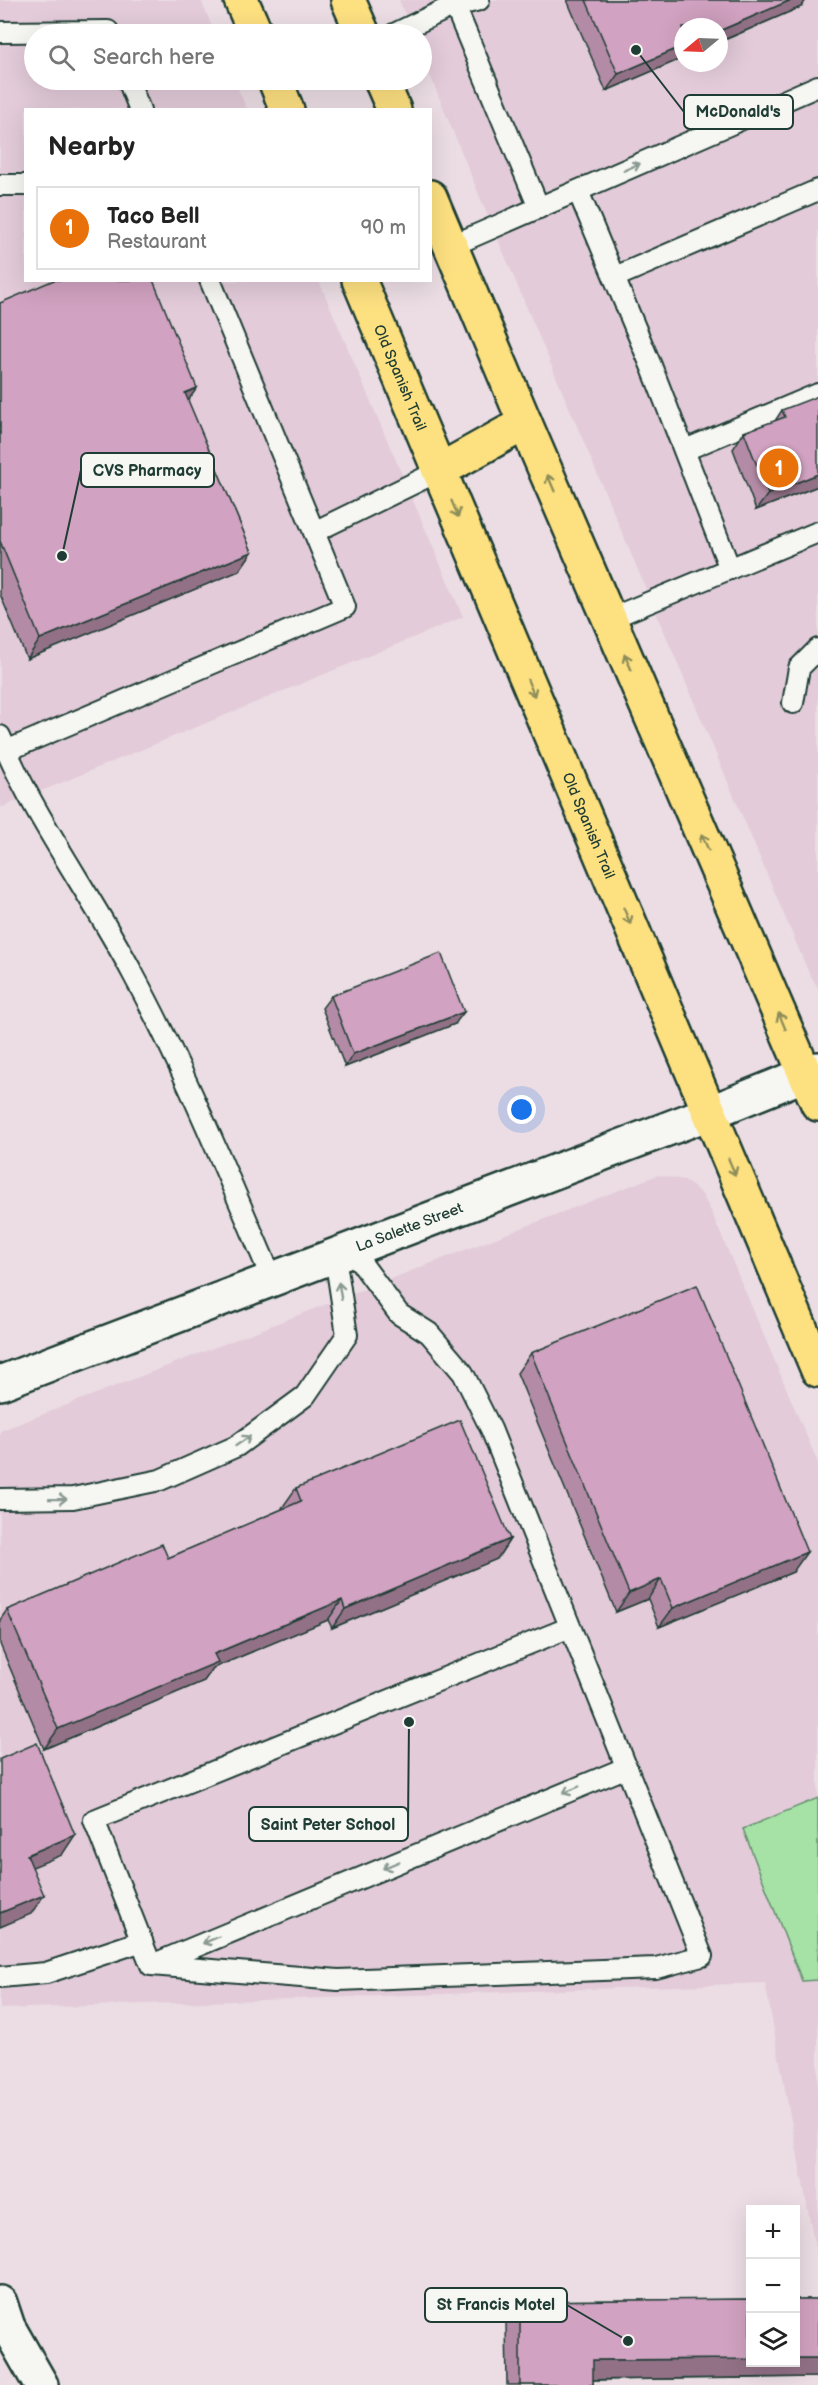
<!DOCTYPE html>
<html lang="en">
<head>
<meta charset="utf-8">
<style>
  body { margin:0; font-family:"Balsamiq Sans",sans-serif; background:#f6f6f6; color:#222 }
  .controls { position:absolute; right:18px; bottom:18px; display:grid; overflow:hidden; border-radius:0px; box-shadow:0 6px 24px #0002 }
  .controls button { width:54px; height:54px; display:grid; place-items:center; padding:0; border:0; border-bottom:2px solid #e0e0e0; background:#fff; color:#222; font:30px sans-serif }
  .compass { position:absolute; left:674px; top:18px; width:54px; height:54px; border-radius:50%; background:#fff; box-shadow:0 6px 24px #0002; rotate:251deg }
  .you { position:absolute; left:522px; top:1110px; width:21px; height:21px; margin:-15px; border:4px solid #fff; border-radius:50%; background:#1a73e8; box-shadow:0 0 0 9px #1a73e833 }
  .badge { display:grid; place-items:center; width:39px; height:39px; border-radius:50%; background:#d1495b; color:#fff; font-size:20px; font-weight:700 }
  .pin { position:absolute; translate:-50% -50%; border:3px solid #fff; box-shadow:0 2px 6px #0006 }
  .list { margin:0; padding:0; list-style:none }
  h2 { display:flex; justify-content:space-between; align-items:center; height:78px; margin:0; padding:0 24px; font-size:26px }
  h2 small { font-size:20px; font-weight:400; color:#767676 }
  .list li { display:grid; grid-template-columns:39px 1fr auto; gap:18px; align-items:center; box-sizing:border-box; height:84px; margin:0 12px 12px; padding:0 12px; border:2px solid #e0e0e0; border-radius:0px }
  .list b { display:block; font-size:22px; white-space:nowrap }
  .list p { margin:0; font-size:20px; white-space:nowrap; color:#767676 }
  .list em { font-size:20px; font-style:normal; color:#767676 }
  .icon { flex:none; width:33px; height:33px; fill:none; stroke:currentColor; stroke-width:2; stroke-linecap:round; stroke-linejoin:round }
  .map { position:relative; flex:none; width:818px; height:2385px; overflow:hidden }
  .search { position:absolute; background:#fff; box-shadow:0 6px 24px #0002; left:24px; top:24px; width:408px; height:66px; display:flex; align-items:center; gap:15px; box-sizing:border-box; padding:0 21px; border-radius:33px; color:#767676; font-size:22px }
  .panel { position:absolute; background:#fff; box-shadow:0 6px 24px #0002; left:24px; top:108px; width:408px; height:174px; border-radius:0px }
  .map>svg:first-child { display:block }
  .built { fill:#e3cbd9; fill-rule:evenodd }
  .green { fill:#a6e1a6; stroke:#628f6d; stroke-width:1.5 }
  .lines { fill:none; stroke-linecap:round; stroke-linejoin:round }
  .lane-casing { stroke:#1f3d34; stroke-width:24 }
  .street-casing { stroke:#1f3d34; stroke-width:38 }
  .primary-casing { stroke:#1f3d34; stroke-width:38 }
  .lane { stroke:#f6f6f2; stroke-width:20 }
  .street { stroke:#f6f6f2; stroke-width:33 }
  .primary { stroke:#fde080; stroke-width:33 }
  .wall { fill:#b48ba6; stroke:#1f3d34; stroke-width:1.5 }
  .shaded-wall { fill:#927187; stroke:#1f3d34; stroke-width:1.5 }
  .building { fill:#d1a2c1; stroke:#1f3d34; stroke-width:1.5 }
  .oneway { stroke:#8a9a93 }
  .oneway2 { stroke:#8e8e5a }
  .labels { text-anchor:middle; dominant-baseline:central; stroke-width:4.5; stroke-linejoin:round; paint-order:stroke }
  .street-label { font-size:15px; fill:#1f3d34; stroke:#f6f6f2 }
  .leader { fill:none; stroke:#1f3d34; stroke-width:2 }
  .callout-dot { fill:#1f3d34; stroke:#f6f6f2; stroke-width:2 }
  .callout { fill:#f6f6f2; stroke:#1f3d34; stroke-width:2 }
  .callout-label { font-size:16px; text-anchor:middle; font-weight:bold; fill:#1f3d34 }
</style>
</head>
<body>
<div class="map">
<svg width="818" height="2385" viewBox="0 0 818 2385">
  <rect width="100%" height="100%" fill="#ebdde3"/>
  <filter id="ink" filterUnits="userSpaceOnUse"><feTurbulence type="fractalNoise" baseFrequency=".0167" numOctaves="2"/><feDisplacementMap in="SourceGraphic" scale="12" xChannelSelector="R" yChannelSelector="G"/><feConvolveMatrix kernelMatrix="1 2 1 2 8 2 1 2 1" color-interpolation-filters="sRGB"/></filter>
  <g filter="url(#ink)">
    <g class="built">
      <path d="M 0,0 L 201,0 L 215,34 L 34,34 L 34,80 L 234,80 L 247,109 L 26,110 L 26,280 L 319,281 L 463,617 L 0,808 Z"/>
      <path d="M 399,0 L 818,0 L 818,988 L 808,971 L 482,202 L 422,56 L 422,34 L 413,34 ZM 683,27 L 719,27 L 719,63 L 683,63 Z"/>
      <path d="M 658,1175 L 684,1180 L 701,1193 L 711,1211 L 818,1463 L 818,2263 L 765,1983 L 0,2009 L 0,1431 Z"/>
    </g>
    <path class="green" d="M 818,1798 L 818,1980 L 802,1981 L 743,1829 Z"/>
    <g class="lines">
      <g class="lane-casing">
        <g id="lane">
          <path d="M 479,0 L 455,6 L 539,208"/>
          <path d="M 0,32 L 108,31 L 109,34"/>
          <path d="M 394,34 L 465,0"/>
          <path d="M 128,80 L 140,110"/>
          <path d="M 0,185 L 26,185"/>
          <path d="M 578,191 L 652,368 L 730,569"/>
          <path d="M 451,246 L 818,86"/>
          <path d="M 615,277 L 818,190"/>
          <path d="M 685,450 L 818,394"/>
          <path d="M 314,532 L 439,471"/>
          <path d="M 609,619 L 818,532"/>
          <path d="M 793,703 L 799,668 L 818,649"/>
          <path d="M 0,736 C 35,820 91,894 133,974 C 186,1072 228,1177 272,1279"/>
          <path d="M 6,751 L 345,607 L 210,280"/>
          <path d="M 351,1249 L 399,1314 L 429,1333 L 463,1373 L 491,1429 L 702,1956 L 656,1968 L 338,1980 L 151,1965 L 94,1820 L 568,1628"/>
          <path d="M 0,1499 L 73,1498 L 160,1480 L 237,1446 L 305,1396 L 347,1335 L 335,1256"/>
          <path d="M 154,1964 L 625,1768"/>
          <path d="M 0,1977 L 46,1973 L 142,1941"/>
        </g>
      </g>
      <g class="street-casing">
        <g id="street">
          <path id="s1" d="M 0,1383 L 709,1113 L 818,1069"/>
          <path d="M 0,2303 L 8,2327 L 41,2385"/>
        </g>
      </g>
      <g class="primary-casing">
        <g id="primary">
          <path d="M 241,0 L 256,34"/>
          <path d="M 348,0 L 363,34"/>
          <path d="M 275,80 L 287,110"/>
          <path d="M 381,80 L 394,110"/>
          <path d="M 430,197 L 525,423 L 818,1104"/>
          <path id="s2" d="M 359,280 L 818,1370"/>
          <path d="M 439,471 L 525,423"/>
        </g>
      </g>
      <use href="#lane" class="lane"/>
      <use href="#street" class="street"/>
      <use href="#primary" class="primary"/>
    </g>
    <g class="wall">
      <path d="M 567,0 L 806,0 L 801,7 L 606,91 Z"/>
      <path d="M 0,303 L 188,401 L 252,552 L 239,571 L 27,659 L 0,594 Z"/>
      <path d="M 782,410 L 818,486 L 756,510 L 733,449 L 744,432 L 775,421 Z"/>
      <path d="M 331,996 L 455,1024 L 345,1067 L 322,1008 Z"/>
      <path d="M 531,1353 L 793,1572 L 659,1627 L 648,1599 L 616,1612 L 517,1373 Z"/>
      <path d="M 296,1488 L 510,1539 L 497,1559 L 332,1628 L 328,1620 L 213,1668 L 204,1681 L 44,1749 L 0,1644 L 0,1620 L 7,1610 L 168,1558 L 283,1509 L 282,1508 Z"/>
      <path d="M 818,2299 L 818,2377 L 593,2380 L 593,2385 L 507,2385 L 506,2320 L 520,2301 Z"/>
    </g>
    <g class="shaded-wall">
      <path d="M 791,0 L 806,0 L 801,7 L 719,42 L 719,31 Z"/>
      <path d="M 683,46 L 683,58 L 606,91 L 618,74 Z"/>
      <path d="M 197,388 L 183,408 L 185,393 Z"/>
      <path d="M 818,474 L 818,486 L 756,510 L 768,494 Z"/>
      <path d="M 252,552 L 239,571 L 27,659 L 40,639 Z"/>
      <path d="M 464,1012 L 455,1024 L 345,1067 L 353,1054 Z"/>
      <path d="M 510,1539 L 497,1559 L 332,1628 L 345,1609 Z"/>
      <path d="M 807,1552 L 793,1572 L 659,1627 L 673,1608 Z"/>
      <path d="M 661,1579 L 648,1599 L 616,1612 L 629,1593 Z"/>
      <path d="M 342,1600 L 328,1620 L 213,1668 L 204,1681 L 44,1749 L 58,1729 L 214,1654 Z"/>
      <path d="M 75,1835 L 62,1855 L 13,1875 L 27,1855 Z"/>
      <path d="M 44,1895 L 31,1914 L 0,1927 L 0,1913 Z"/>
      <path d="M 795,2358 L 818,2358 L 818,2377 L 579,2380 L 593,2360 L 750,2359 L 750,2362 L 795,2362 Z"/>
    </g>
    <g class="building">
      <path d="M 586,0 L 791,0 L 719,31 L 719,27 L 683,27 L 683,46 L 618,74 Z"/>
      <path d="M 54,280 L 153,280 L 197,388 L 185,393 L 252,552 L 40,639 L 0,541 L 0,303 Z"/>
      <path d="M 818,396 L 818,474 L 768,494 L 744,432 L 785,417 L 782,410 Z"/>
      <path d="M 441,953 L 464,1012 L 353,1054 L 331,996 Z"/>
      <path d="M 697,1285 L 807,1552 L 673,1608 L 661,1579 L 629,1593 L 531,1353 Z"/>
      <path d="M 460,1420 L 510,1539 L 345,1609 L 342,1600 L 214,1654 L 218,1662 L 58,1729 L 7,1610 L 162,1544 L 168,1558 L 301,1501 L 296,1488 Z"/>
      <path d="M 37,1743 L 75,1835 L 27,1855 L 44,1895 L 0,1913 L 0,1759 Z"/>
      <path d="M 750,2299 L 750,2359 L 593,2360 L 593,2385 L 520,2385 L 520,2301 Z"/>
      <rect x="795" y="2299" width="23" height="59"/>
    </g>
    <defs><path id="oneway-shaft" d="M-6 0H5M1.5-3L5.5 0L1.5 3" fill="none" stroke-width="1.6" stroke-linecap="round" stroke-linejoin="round" transform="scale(1.5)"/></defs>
    <g class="oneway">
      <use href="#oneway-shaft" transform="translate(632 167) rotate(-24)"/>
      <use href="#oneway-shaft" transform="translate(340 1291) rotate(-99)"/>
      <use href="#oneway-shaft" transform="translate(243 1441) rotate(-34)"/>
      <use href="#oneway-shaft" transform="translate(58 1499) rotate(-1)"/>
      <use href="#oneway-shaft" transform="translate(571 1790) rotate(157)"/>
      <use href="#oneway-shaft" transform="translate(391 1865) rotate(157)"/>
      <use href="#oneway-shaft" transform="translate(211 1940) rotate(157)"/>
    </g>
    <g class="oneway2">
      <use href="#oneway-shaft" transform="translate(551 483) rotate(-113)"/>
      <use href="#oneway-shaft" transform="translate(455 509) rotate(67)"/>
      <use href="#oneway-shaft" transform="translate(628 662) rotate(-113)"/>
      <use href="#oneway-shaft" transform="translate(531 688) rotate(67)"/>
      <use href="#oneway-shaft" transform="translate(705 842) rotate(-113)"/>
      <use href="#oneway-shaft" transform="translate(627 916) rotate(67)"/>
      <use href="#oneway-shaft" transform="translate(782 1021) rotate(-113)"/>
      <use href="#oneway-shaft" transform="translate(732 1167) rotate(67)"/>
    </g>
  </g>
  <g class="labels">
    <g class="street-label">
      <text stroke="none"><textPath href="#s2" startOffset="106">Old Spanish Trail</textPath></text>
      <text stroke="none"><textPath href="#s2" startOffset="592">Old Spanish Trail</textPath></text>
      <text stroke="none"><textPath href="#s1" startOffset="438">La Salette Street</textPath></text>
    </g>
  </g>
  <path class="leader" d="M636 50L684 112M62 556L81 470M409 1722L408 1824M628 2341L567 2305"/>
  <g class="callout-dot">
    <circle cx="636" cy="50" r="6"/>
    <circle cx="62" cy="556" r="6"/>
    <circle cx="409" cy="1722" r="6"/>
    <circle cx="628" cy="2341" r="6"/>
  </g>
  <g class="callout">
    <rect x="684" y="95" width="109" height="34" rx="6"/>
    <rect x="81" y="453" width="133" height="34" rx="6"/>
    <rect x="249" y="1807" width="159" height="34" rx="6"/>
    <rect x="425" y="2288" width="142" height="34" rx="6"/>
  </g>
  <g class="callout-label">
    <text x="738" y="117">McDonald's</text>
    <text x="147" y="476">CVS Pharmacy</text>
    <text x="328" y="1830">Saint Peter School</text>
    <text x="496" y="2310">St Francis Motel</text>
  </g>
</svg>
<div class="controls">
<button>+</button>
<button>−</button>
<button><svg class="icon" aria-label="layers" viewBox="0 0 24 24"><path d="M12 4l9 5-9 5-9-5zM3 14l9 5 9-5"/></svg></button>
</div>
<svg class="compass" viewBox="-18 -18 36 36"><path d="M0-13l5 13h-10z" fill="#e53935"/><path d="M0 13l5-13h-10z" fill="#767676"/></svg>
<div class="you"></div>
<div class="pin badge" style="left:779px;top:468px;background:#e8710a">1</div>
<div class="search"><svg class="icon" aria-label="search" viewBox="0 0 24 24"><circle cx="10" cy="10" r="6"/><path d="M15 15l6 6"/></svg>Search here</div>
<section class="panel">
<h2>Nearby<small></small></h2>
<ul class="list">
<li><span class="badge" style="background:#e8710a">1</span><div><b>Taco Bell</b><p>Restaurant</p></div><em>90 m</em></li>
</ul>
</section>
</div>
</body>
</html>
